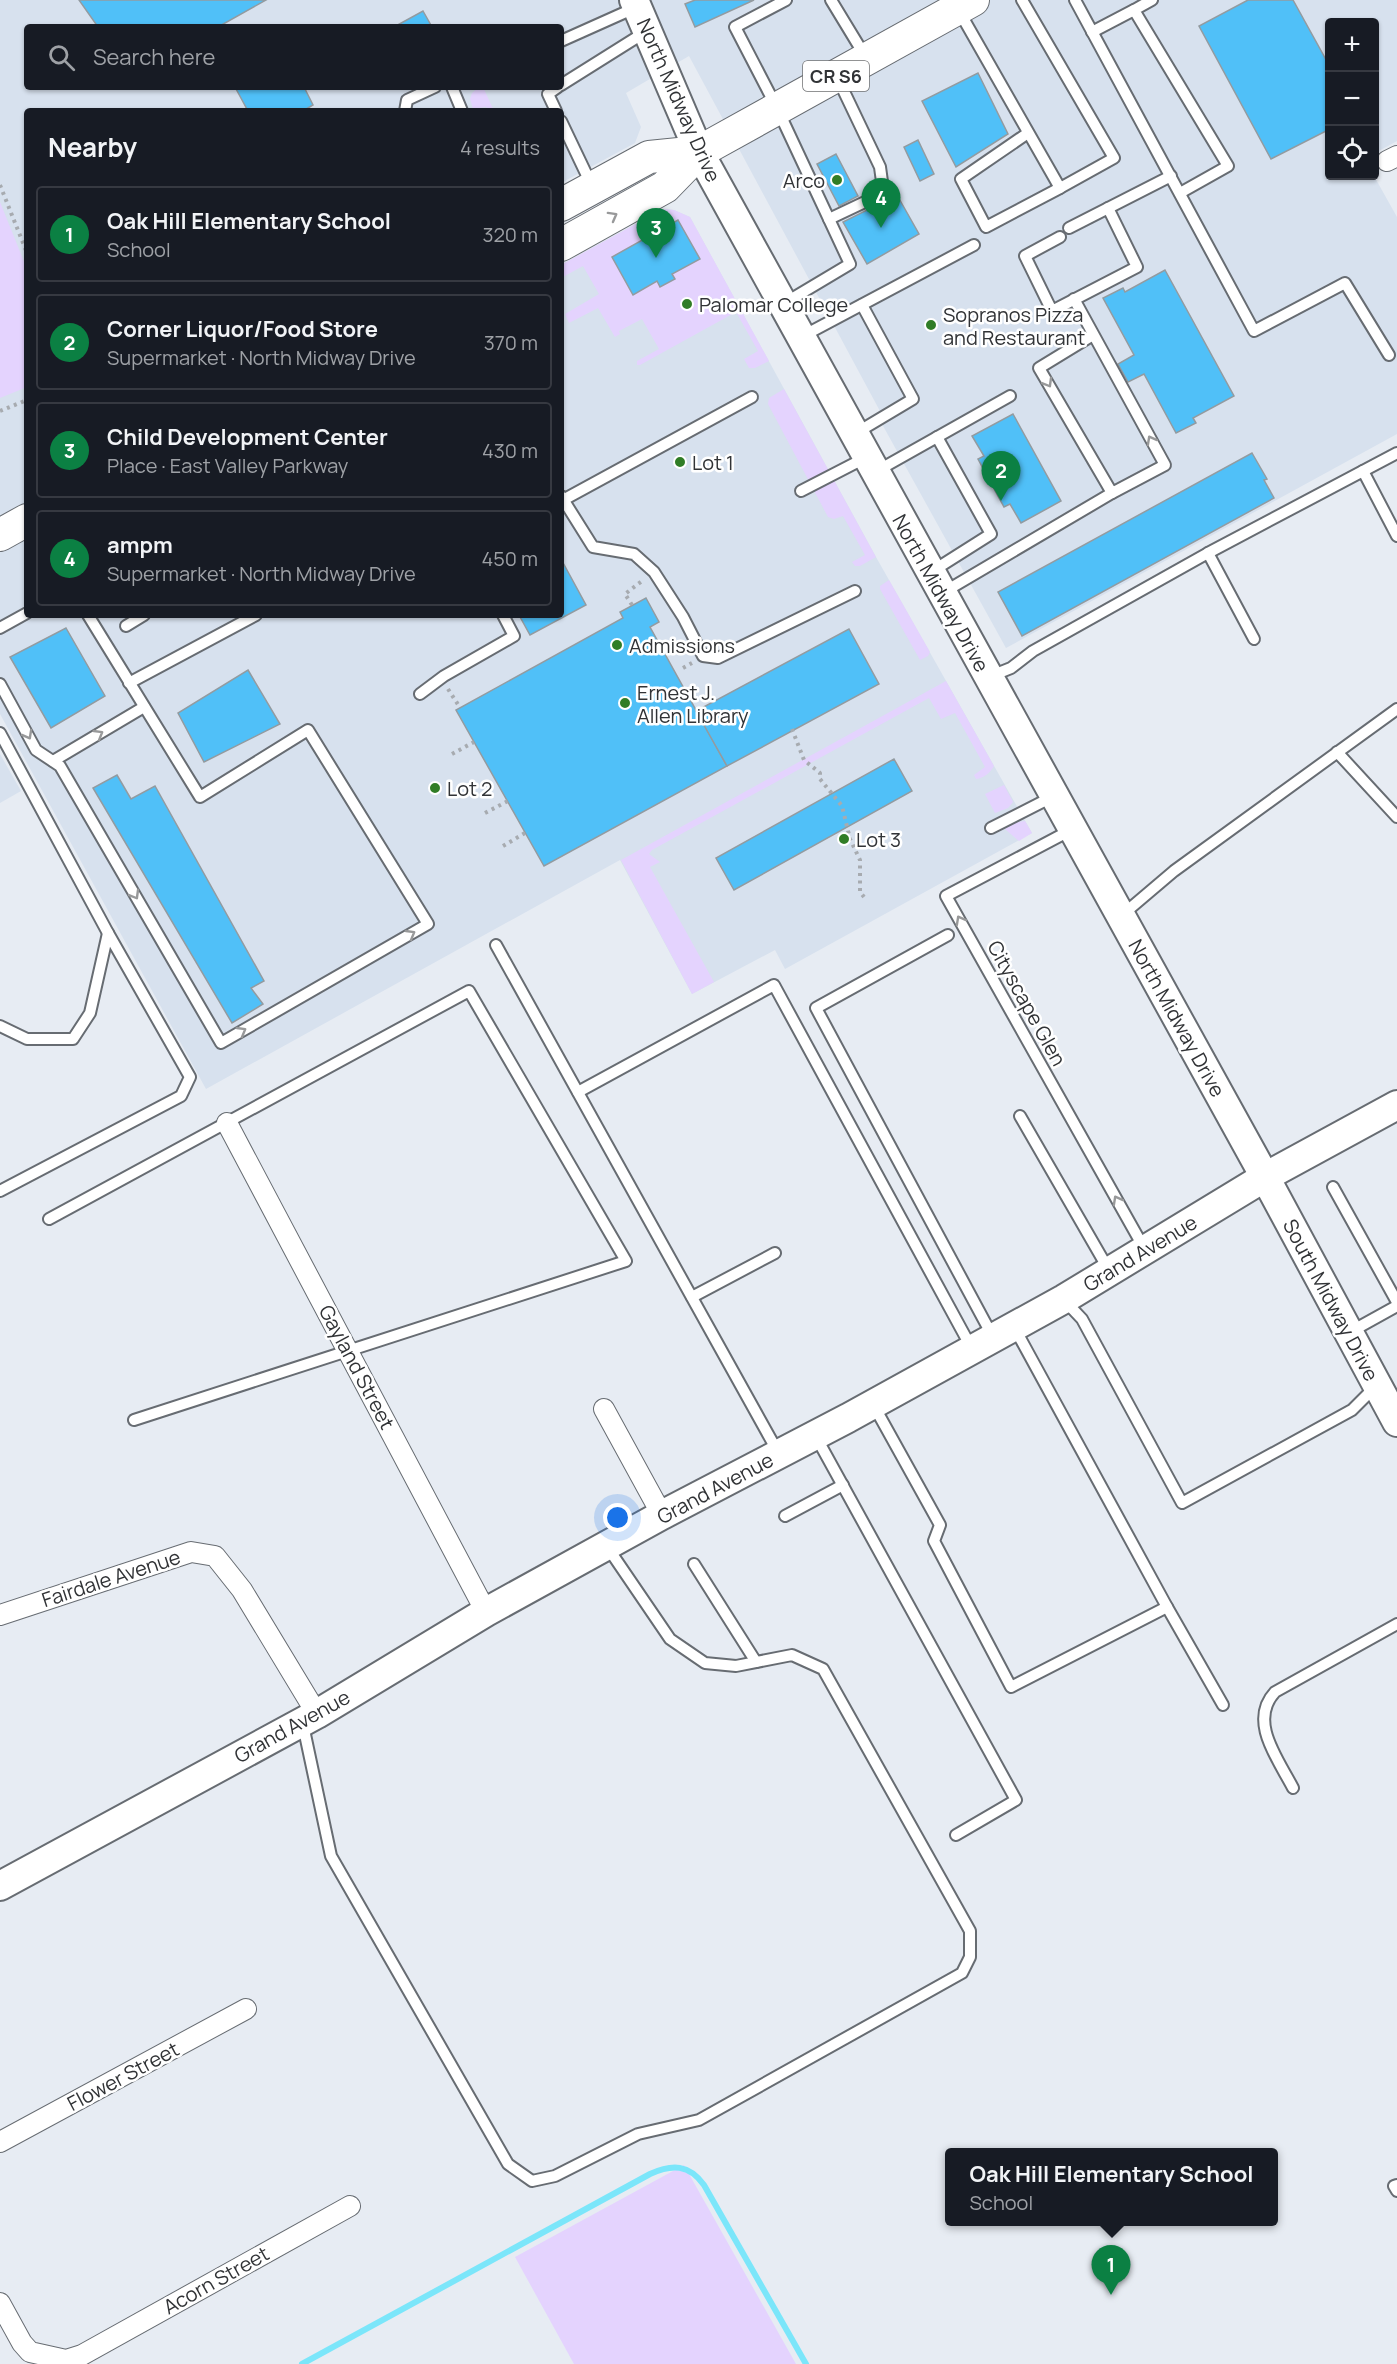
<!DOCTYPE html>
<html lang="en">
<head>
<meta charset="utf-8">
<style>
  body { margin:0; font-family:Manrope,sans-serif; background:#242831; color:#f1f3f6 }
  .controls { position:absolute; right:18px; top:18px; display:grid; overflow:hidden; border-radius:6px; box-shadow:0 2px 4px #0004 }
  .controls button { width:54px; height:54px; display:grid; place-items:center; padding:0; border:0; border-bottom:2px solid #363941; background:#171b24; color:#f1f3f6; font:30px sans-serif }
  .you { position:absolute; left:618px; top:1518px; width:21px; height:21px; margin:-15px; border:4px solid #fff; border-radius:50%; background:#1a73e8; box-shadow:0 0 0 9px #1a73e833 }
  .badge { display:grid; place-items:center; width:39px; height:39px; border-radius:50%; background:#0b8043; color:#fff; font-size:20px; font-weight:700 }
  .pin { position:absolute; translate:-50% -50px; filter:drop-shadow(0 2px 3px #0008) }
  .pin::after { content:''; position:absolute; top:32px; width:21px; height:18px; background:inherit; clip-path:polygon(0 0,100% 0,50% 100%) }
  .popup { position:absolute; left:945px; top:2148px; width:333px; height:78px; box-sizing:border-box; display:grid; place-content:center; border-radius:6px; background:#171b24; filter:drop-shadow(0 2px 4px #0005); font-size:20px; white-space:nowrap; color:#9ea1a6 }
  .popup b { font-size:22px; color:#f1f3f6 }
  .popup::after { content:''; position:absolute; left:50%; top:100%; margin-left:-12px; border:12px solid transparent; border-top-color:#171b24 }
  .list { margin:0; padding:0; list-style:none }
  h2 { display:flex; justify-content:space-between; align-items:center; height:78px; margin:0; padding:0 24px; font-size:26px }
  h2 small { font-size:20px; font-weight:400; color:#9ea1a6 }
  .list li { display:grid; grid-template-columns:39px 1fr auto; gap:18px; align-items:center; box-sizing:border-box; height:96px; margin:0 12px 12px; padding:0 12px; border:2px solid #363941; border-radius:6px }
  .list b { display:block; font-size:22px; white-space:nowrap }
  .list p { margin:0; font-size:20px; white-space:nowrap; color:#9ea1a6 }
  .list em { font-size:20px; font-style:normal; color:#9ea1a6 }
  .icon { flex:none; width:33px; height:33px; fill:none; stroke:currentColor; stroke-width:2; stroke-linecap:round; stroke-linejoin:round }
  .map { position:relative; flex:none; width:1397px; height:2364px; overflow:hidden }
  .search { position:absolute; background:#171b24; box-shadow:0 2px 4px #0004; left:24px; top:24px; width:540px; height:66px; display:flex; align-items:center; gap:15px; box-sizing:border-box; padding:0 21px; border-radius:6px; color:#9ea1a6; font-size:22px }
  .panel { position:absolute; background:#171b24; box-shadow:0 2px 4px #0004; left:24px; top:108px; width:540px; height:510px; border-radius:6px }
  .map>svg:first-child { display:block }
  .built { fill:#d7e1ee; fill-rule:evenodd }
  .green { fill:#e4d3fe; fill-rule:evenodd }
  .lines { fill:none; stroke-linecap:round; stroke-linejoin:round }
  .stream { stroke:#7be6fa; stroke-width:6 }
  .building { fill:#50c0f8; stroke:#939ba0; stroke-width:1.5 }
  .lane-casing { stroke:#676c72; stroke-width:14 }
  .street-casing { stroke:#676c72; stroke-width:22 }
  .secondary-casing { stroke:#676c72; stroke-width:32 }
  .primary-casing { stroke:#676c72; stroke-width:34 }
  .path { stroke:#a7abb0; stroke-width:4; stroke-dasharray:3 4.5; stroke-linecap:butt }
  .lane { stroke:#fff; stroke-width:10 }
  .street { stroke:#fff; stroke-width:20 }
  .secondary { stroke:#fff; stroke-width:28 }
  .primary { stroke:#fff; stroke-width:32 }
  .oneway { stroke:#98999a }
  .poi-dot { fill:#307d26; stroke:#fff; stroke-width:2 }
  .labels { text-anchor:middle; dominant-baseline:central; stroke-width:5; stroke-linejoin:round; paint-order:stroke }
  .shield { fill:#fff; stroke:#6f7072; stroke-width:1.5 }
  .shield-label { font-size:18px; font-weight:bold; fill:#313336 }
  .street-label { font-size:20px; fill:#313336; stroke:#fff }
  .poi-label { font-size:20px; fill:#313336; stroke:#fff; text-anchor:start }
</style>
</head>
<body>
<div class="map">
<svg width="1397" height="2364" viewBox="0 0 1397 2364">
  <rect width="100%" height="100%" fill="#e7ecf3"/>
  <g class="built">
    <path d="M 0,0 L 1397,0 L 1397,141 L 1375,153 L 1374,22 L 1330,22 L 1330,176 L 1374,176 L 1397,217 L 1397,434 L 1006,648 L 877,415 L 881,413 L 689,56 L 626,93 L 641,127 L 635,143 L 561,183 L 561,111 L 27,111 L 27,615 L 561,615 L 561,265 L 663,209 L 674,210 L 690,217 L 876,557 L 1032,833 L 785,969 L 775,950 L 692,994 L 620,860 L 206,1089 L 0,714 ZM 27,27 L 561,27 L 561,87 L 27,87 Z"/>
    <path d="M 0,754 L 21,791 L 0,803 Z"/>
  </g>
  <g class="green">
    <path d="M 479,87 L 483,87 L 494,111 L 488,111 L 486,107 L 473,109 L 470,99 L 472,93 Z"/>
    <path d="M 0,202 L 27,269 L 27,387 L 0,398 Z"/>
    <path d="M 663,209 L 674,210 L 690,217 L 769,361 L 755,368 L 749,368 L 744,359 L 758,351 L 736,312 L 640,365 L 637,365 L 637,361 L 659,349 L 642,319 L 619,331 L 620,334 L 615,337 L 598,308 L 569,323 L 565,314 L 599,294 L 583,266 L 561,278 L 561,265 ZM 678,220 L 700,259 L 672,274 L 675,279 L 657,281 L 632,295 L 612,257 Z"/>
    <path d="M 784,389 L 876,557 L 860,566 L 855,566 L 852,562 L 865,555 L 843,516 L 834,519 L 828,517 L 768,404 L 769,398 Z"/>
    <path d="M 889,580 L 930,652 L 928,656 L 920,660 L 880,589 L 880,586 Z"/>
    <path d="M 946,681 L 994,766 C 990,773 984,778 976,779 L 974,775 L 985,767 L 955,713 L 941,719 L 929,698 L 652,850 L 649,854 L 660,862 L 650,867 L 714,982 L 692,994 L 621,860 Z"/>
    <path d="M 1004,785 L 1013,802 L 1008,808 L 995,813 L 985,794 Z"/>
    <path d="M 1025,821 L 1032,833 L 1019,841 L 1005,829 L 1013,823 Z"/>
    <path d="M 684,2165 L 796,2364 L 574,2364 L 515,2257 Z"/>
  </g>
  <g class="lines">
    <path class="stream" d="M 302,2364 L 650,2174 C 672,2164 689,2164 704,2185 L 806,2364"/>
  </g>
  <g class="building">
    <path d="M 79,0 L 266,0 L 218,27 L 98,27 Z"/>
    <path d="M 695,0 L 754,0 L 695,27 L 685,4 Z"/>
    <path d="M 1248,0 L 1293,0 L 1330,67 L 1330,129 L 1271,159 L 1199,26 Z"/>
    <path d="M 423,11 L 432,27 L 394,27 Z"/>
    <path d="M 978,73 L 1008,134 L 956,167 L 922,101 Z"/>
    <path d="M 235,87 L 304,87 L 313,105 L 303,111 L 248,111 Z"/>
    <path d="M 918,140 L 934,174 L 920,181 L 904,147 Z"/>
    <path d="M 836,154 L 858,196 L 839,206 L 817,164 Z"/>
    <path d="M 897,195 L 919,234 L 867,264 L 843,222 Z"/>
    <path d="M 678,220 L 700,259 L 672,274 L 675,279 L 660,287 L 657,281 L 633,295 L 612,257 Z"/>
    <path d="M 1165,270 L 1234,396 L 1193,418 L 1196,423 L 1176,433 L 1144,374 L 1128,382 L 1118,364 L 1134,355 L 1103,298 L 1123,288 L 1125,292 Z"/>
    <path d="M 1013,414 L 1061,501 L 1021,523 L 1010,504 L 1004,507 L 978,459 L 984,456 L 972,436 Z"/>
    <path d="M 1252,453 L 1267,479 L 1264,480 L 1274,498 L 1022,636 L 998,592 Z"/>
    <path d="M 561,559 L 586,605 L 530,635 L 519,615 L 561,615 Z"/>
    <path d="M 646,598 L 659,622 L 650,627 L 727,766 L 544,866 L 456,710 L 623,618 L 620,612 Z"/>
    <path d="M 66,628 L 105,696 L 51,728 L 10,657 Z"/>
    <path d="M 849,629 L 879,684 L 727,766 L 696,711 Z"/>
    <path d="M 248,670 L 280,724 L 204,762 L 178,713 Z"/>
    <path d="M 894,759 L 912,791 L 734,890 L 716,858 Z"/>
    <path d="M 117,775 L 131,799 L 155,786 L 264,981 L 251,988 L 263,1004 L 232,1023 L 93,788 Z"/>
  </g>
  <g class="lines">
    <g class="lane-casing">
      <g id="lane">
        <path d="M 831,0 L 865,56"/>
        <path d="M 1075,0 L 1254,331 L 1345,283 L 1389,355"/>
        <path d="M 1152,0 L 1134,10 L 1228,166 L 1180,193"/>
        <path d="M 959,11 L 1060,188 L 1114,158 L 1022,0"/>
        <path d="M 1092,32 L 1134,10"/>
        <path d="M 561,41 L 637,7"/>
        <path d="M 561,85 L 647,31"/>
        <path d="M 452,87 L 462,111"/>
        <path d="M 405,111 L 407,100 L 435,87"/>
        <path d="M 556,111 L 548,94 L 558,87"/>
        <path d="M 561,121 L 592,186"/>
        <path d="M 1028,133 L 961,179 L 986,227 L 1060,188"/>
        <path d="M 829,219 L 867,201 L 883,189 L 880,167 L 838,79"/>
        <path d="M 1069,228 L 1171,176"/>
        <path d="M 1060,237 L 1025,256 L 1052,311 L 1137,267 L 1108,208"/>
        <path d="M 1074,299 L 1165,465 L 1112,493 L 1039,368 L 1093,335"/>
        <path d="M 783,304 L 850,264 L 777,108 L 735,27 L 786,0"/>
        <path d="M 801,337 L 974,245"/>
        <path d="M 856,433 L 913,399 L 862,305"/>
        <path d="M 1363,471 L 1397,536"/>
        <path d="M 875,472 L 1010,396"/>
        <path d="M 801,491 L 865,458"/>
        <path d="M 561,496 L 593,547 L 634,554 L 654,572 L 683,617 L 703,656 L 718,658 L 855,591"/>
        <path d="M 563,500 L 752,397"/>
        <path d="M 1208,553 L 1254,639"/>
        <path d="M 931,572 L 991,534 L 937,437"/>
        <path d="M 944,592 L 1112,493"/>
        <path d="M 126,626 L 144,615"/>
        <path d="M 0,628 L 27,613"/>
        <path d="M 991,676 L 1011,668 L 1033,651 L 1208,553 L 1397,453"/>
        <path d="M 129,683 L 256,615"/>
        <path d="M 0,684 L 36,750 L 60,766 L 221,1043 L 428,924 L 308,730 L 200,797 L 88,615"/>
        <path d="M 420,694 L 444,676 L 514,636 L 503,615"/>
        <path d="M 0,733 L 108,933 L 190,1077 L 181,1096 L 0,1191"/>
        <path d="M 1337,752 L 1397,817"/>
        <path d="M 53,761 L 144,707"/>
        <path d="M 991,828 L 1054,796"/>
        <path d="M 1071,830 L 946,896 L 1144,1248"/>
        <path d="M 1121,916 L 1174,871 L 1397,709"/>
        <path d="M 948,935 L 816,1008 L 993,1337"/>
        <path d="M 496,945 L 779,1454"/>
        <path d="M 0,1026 L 27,1039 L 73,1039 L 90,1013 L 108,933"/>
        <path d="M 578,1092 L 774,985 L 971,1347"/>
        <path d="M 1020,1116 L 1110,1272"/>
        <path d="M 1333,1187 L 1397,1302"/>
        <path d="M 49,1219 L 469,991 L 626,1261 L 134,1420"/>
        <path d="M 692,1297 L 775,1253"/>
        <path d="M 1064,1300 L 1082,1319 L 1182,1503 L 1352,1410 L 1376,1386"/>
        <path d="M 1350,1332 L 1397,1306"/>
        <path d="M 874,1406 L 940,1525 L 934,1541 L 1011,1687 L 1167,1607 L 1014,1327"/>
        <path d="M 815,1435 L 1016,1800 L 956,1835"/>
        <path d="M 785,1516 L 843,1485"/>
        <path d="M 694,1564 L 756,1662"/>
        <path d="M 1167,1607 L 1223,1705"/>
        <path d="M 303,1725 L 331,1856 L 508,2164 L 532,2181 L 555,2176 L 638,2134 L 699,2120 L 962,1973 L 970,1957 L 970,1931 L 823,1669 L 792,1655 L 736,1666 L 705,1663 L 670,1639 L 608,1548"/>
        <path d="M 1293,1788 C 1278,1759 1248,1721 1275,1692 L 1397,1624"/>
        <path d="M 1397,2185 L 1394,2186 L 1397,2191"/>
      </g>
    </g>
    <g class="street-casing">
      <g id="street">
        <path d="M 1387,161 L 1397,156"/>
        <path d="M 227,1123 L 486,1612"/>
        <path d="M 604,1409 L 662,1515"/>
        <path d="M 0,1615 L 191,1552 L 215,1556 L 242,1590 L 317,1714"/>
        <path d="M 0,2142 L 246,2009"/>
        <path d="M 0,2303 L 22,2343 L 30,2352 L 66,2360 L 82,2355 L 350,2206"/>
      </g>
    </g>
    <g class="secondary-casing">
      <g id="secondary">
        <path d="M 634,0 L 699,152 L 1265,1177 L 1397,1422"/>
        <path d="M 0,1886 L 317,1714 L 486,1612 L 662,1515 L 848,1418 L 1064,1299 L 1265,1177 L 1397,1105"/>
      </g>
    </g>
    <g class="primary-casing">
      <g id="primary">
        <path d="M 561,205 L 649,157 L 699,152"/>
        <path d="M 561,245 L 665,187 L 699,152 L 973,0"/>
        <path d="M 0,535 L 27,520"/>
      </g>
    </g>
    <g class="path">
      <path d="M 0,185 L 27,253"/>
      <path d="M 0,411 L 27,400"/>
      <path d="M 632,605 L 625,594 L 642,581"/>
      <path d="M 683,668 L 692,663"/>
      <path d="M 448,689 L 459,706"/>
      <path d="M 792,729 L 804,760 L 820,773 L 820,779 L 842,806 L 850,839 L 860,860 L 860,892 L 864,897"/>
      <path d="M 452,754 L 474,742"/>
      <path d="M 485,813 L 508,801"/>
      <path d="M 503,846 L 525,833"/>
    </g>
    <use href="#lane" class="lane"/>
    <use href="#street" class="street"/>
    <use href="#secondary" class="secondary"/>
    <use href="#primary" class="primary"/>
  </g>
  <defs><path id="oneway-chevron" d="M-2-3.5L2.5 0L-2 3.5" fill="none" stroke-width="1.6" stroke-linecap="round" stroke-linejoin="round" transform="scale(1.5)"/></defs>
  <g class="oneway">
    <use href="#oneway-chevron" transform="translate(613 216) rotate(-29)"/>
    <use href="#oneway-chevron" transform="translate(1048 383) rotate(60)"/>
    <use href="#oneway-chevron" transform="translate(1151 440) rotate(-119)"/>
    <use href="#oneway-chevron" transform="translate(99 734) rotate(-31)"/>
    <use href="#oneway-chevron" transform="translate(28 735) rotate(61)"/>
    <use href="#oneway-chevron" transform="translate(135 895) rotate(60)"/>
    <use href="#oneway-chevron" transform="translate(960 920) rotate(-119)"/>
    <use href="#oneway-chevron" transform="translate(411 934) rotate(-30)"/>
    <use href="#oneway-chevron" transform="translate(242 1031) rotate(-30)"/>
    <use href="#oneway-chevron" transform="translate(1117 1200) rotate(-119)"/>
  </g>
  <g class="poi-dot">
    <circle cx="837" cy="180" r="6"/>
    <circle cx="687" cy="304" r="6"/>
    <circle cx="931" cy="325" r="6"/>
    <circle cx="680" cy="462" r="6"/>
    <circle cx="617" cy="645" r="6"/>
    <circle cx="625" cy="703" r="6"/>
    <circle cx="435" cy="788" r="6"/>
    <circle cx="844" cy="839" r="6"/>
  </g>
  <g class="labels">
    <rect class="shield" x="803" y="61" width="66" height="30" rx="4.5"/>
    <g class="shield-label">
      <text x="836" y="76">CR S6</text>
    </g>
    <g class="street-label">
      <text transform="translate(679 100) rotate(66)">North Midway Drive</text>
      <text transform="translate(941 593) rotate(61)">North Midway Drive</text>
      <text transform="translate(1027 1003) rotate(61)">Cityscape Glen</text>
      <text transform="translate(1177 1018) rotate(61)">North Midway Drive</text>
      <text transform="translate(1140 1253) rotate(-31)">Grand Avenue</text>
      <text transform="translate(1331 1300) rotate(62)">South Midway Drive</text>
      <text transform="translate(357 1367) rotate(62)">Gayland Street</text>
      <text transform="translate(715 1488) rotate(-28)">Grand Avenue</text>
      <text transform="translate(111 1578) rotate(-18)">Fairdale Avenue</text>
      <text transform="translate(292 1726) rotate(-29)">Grand Avenue</text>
      <text transform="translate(123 2076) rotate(-28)">Flower Street</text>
      <text transform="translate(216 2280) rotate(-29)">Acorn Street</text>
    </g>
    <g class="poi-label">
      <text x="825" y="180" text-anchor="end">Arco</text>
      <text x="699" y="304">Palomar College</text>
      <text x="943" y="314">Sopranos Pizza<tspan x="943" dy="23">and Restaurant</tspan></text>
      <text x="692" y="462">Lot 1</text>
      <text x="629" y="645">Admissions</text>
      <text x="637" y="692">Ernest J.<tspan x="637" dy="23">Allen Library</tspan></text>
      <text x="447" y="788">Lot 2</text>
      <text x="856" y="839">Lot 3</text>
    </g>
  </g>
</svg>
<div class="controls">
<button>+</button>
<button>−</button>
<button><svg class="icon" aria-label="locate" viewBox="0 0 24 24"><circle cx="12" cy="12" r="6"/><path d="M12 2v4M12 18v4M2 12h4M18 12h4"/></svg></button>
</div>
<div class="you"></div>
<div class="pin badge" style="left:1111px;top:2295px">1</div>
<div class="popup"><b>Oak Hill Elementary School</b>School</div>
<div class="pin badge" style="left:1001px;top:501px">2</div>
<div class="pin badge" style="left:656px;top:258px">3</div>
<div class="pin badge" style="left:881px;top:228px">4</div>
<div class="search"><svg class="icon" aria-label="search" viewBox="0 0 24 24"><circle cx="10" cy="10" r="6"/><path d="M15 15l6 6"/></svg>Search here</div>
<section class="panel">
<h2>Nearby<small>4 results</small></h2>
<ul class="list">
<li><span class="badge">1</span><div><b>Oak Hill Elementary School</b><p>School</p></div><em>320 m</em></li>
<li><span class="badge">2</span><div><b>Corner Liquor/Food Store</b><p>Supermarket · North Midway Drive</p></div><em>370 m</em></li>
<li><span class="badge">3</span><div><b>Child Development Center</b><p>Place · East Valley Parkway</p></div><em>430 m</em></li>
<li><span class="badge">4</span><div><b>ampm</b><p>Supermarket · North Midway Drive</p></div><em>450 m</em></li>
</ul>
</section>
</div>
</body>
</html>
